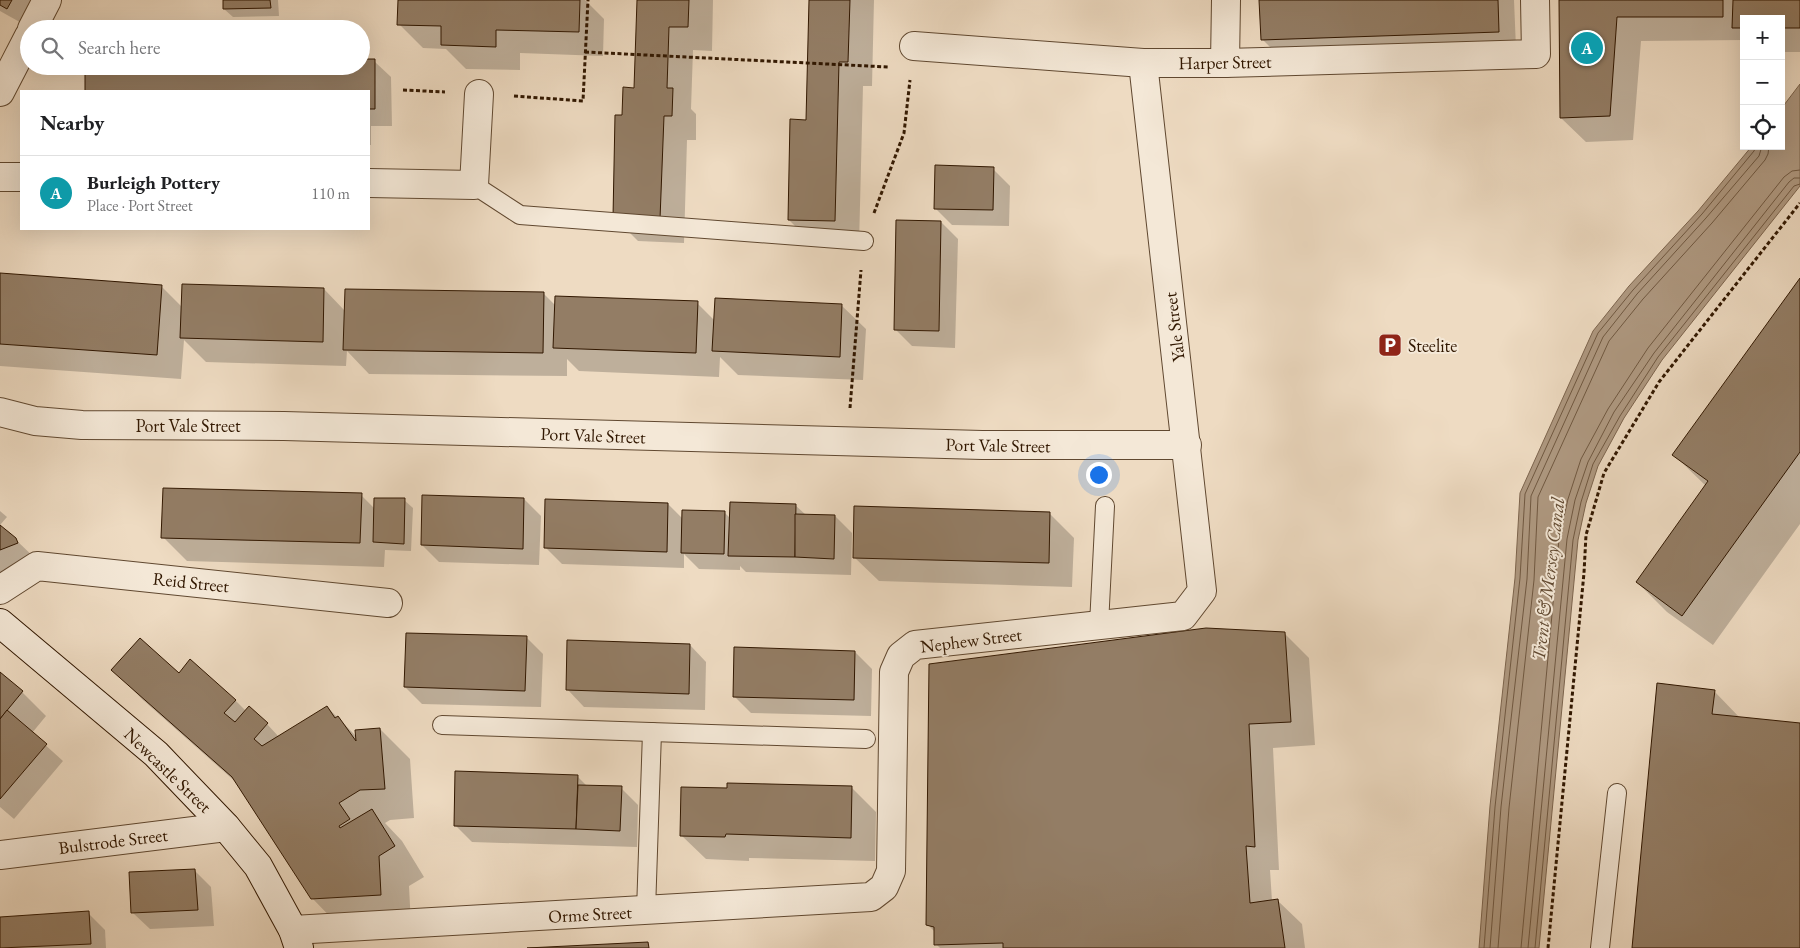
<!DOCTYPE html>
<html lang="en">
<head>
<meta charset="utf-8">
<style>
  body { margin:0; font-family:"EB Garamond",serif; background:#f6f6f6; color:#202124 }
  .controls { position:absolute; right:15px; top:15px; display:grid; overflow:hidden; border-radius:0px; box-shadow:0 5px 20px #0002 }
  .controls button { width:45px; height:45px; display:grid; place-items:center; padding:0; border:0; border-bottom:1px solid #e0e0e0; background:#fff; color:#202124; font:25px sans-serif }
  .you { position:absolute; left:1098px; top:474px; width:18px; height:18px; margin:-12px; border:4px solid #fff; border-radius:50%; background:#1a73e8; box-shadow:0 0 0 8px #1a73e833 }
  .badge { display:grid; place-items:center; width:32px; height:32px; border-radius:50%; background:#ea580c; color:#fff; font-size:16px; font-weight:700 }
  .pin { position:absolute; translate:-50% -50%; border:2px solid #fff; box-shadow:0 1px 5px #0006 }
  .list { margin:0; padding:0; list-style:none }
  h2 { display:flex; justify-content:space-between; align-items:center; height:65px; margin:0; padding:0 20px; font-size:21px }
  h2 small { font-size:16px; font-weight:400; color:#757577 }
  .list li { display:grid; grid-template-columns:32px 1fr auto; gap:15px; align-items:center; box-sizing:border-box; height:75px; padding:0 20px; border-top:1px solid #e0e0e0 }
  .list b { display:block; font-size:19px; white-space:nowrap }
  .list p { margin:0; font-size:16px; white-space:nowrap; color:#757577 }
  .list em { font-size:16px; font-style:normal; color:#757577 }
  .icon { flex:none; width:28px; height:28px; fill:none; stroke:currentColor; stroke-width:2; stroke-linecap:round; stroke-linejoin:round }
  .map { position:relative; flex:none; width:1800px; height:948px; overflow:hidden }
  .search { position:absolute; background:#fff; box-shadow:0 5px 20px #0002; left:20px; top:20px; width:350px; height:55px; display:flex; align-items:center; gap:12px; box-sizing:border-box; padding:0 18px; border-radius:28px; color:#757577; font-size:19px }
  .panel { position:absolute; background:#fff; box-shadow:0 5px 20px #0002; left:20px; top:90px; width:350px; height:140px; border-radius:0px }
  .map>svg:first-child { display:block }
  .water { fill:#ae9880; stroke:#7c644d }
  .shadow { fill:#0003 }
  .lines { fill:none; stroke-linecap:round; stroke-linejoin:round }
  .shore { stroke:#705840; stroke-width:1 }
  .building { fill:#937d65; stroke:#311700 }
  .lane-casing { stroke:#604830; stroke-width:20 }
  .street-casing { stroke:#604830; stroke-width:30 }
  .secondary-casing { stroke:#311700; stroke-width:30 }
  .path { stroke:#311700; stroke-width:3; stroke-dasharray:4 2.5; stroke-linecap:butt }
  .lane { stroke:#f4e8d7; stroke-width:18 }
  .street { stroke:#f4e8d7; stroke-width:28 }
  .secondary { stroke:#f4e8d7; stroke-width:28 }
  .labels { text-anchor:middle; dominant-baseline:central; stroke-width:4; stroke-linejoin:round; paint-order:stroke }
  .street-label { font-size:18px; fill:#311700; stroke:#f4e8d7 }
  .poi-label { font-size:18px; fill:#311700; stroke:#f4e8d7; text-anchor:start }
  .water-label { font-size:19px; font-style:italic; fill:#634b33; stroke:#f4e8d7 }
</style>
</head>
<body>
<div class="map">
<svg width="1800" height="948" viewBox="0 0 1800 948">
  <rect width="100%" height="100%" fill="#eedbc2"/>
  <filter id="stains"><feTurbulence type="fractalNoise" baseFrequency=".004" numOctaves="4"/><feColorMatrix values="0 0 0 0 .2 0 0 0 0 .09 0 0 0 0 .02 0 0 0 .5 -.17"/></filter>
  <radialGradient id="worn" r=".72"><stop offset=".6" stop-color="#630" stop-opacity="0"/><stop offset="1" stop-color="#630" stop-opacity=".3"/></radialGradient>
  <path class="water" d="M 1800,84 L 1800,186 L 1662,360 L 1624,418 L 1598,466 L 1586,503 L 1578,540 L 1539,948 L 1479,948 L 1490,806 L 1515,578 L 1520,493 L 1593,331 L 1629,286 L 1698,211 L 1752,146 L 1781,146 L 1781,109 Z"/>
  <g class="shadow">
    <path d="M 0,0 L 38,0 L 25,25 L 0,11 Z"/>
    <path d="M 224,0 L 278,0 L 279,16 L 233,17 L 224,9 Z"/>
    <path d="M 399,0 L 585,0 L 604,19 L 603,56 L 520,53 L 520,70 L 466,69 L 446,49 L 423,48 L 399,24 Z"/>
    <path d="M 638,0 L 713,0 L 712,51 L 693,50 L 691,109 L 696,114 L 696,140 L 687,140 L 684,243 L 638,241 L 614,217 L 623,116 L 635,89 Z"/>
    <path d="M 811,0 L 874,0 L 872,86 L 863,86 L 859,245 L 813,244 L 789,220 L 807,121 Z"/>
    <path d="M 1261,0 L 1514,0 L 1516,48 L 1279,56 L 1262,39 Z"/>
    <path d="M 1561,0 L 1800,0 L 1800,52 L 1781,52 L 1781,19 L 1744,19 L 1744,40 L 1641,41 L 1633,140 L 1586,142 L 1561,118 Z"/>
    <path d="M 374,61 L 391,77 L 392,126 L 371,126 L 371,145 L 369,145 L 369,91 L 86,91 L 86,66 L 361,66 Z"/>
    <path d="M 993,169 L 1010,186 L 1009,226 L 952,225 L 935,208 Z"/>
    <path d="M 941,222 L 958,239 L 955,348 L 912,346 L 895,329 Z"/>
    <path d="M 0,275 L 161,286 L 182,307 L 324,289 L 345,311 L 543,293 L 556,306 L 697,303 L 715,321 L 841,305 L 866,329 L 863,380 L 738,375 L 720,357 L 719,377 L 579,371 L 567,359 L 567,376 L 369,374 L 347,351 L 346,366 L 206,362 L 184,340 L 181,379 L 0,366 Z"/>
    <path d="M 1800,280 L 1800,524 L 1713,645 L 1667,612 L 1637,582 L 1706,486 L 1674,455 Z"/>
    <path d="M 361,495 L 375,509 L 404,500 L 413,508 L 411,551 L 385,550 L 384,567 L 187,561 L 163,537 Z"/>
    <path d="M 524,499 L 541,516 L 539,565 L 439,562 L 422,545 Z"/>
    <path d="M 668,504 L 683,519 L 725,513 L 731,519 L 795,505 L 806,515 L 835,516 L 852,533 L 851,575 L 746,572 L 740,566 L 740,570 L 699,569 L 684,554 L 684,568 L 562,564 L 545,547 Z"/>
    <path d="M 0,511 L 7,517 L 0,525 Z"/>
    <path d="M 1050,514 L 1074,538 L 1072,587 L 879,581 L 854,557 Z"/>
    <path d="M 0,527 L 15,539 L 40,563 L 0,584 Z"/>
    <path d="M 1285,634 L 1309,658 L 1315,745 L 1273,748 L 1279,870 L 1270,870 L 1272,901 L 1277,900 L 1302,924 L 1305,948 L 940,948 L 936,944 L 935,932 L 927,924 Z"/>
    <path d="M 526,637 L 543,654 L 541,707 L 422,704 L 405,687 Z"/>
    <path d="M 690,645 L 706,662 L 705,710 L 584,707 L 568,690 Z"/>
    <path d="M 855,652 L 872,669 L 871,716 L 751,713 L 734,696 Z"/>
    <path d="M 113,670 L 179,674 L 235,700 L 246,711 L 267,724 L 279,737 L 327,707 L 357,737 L 380,729 L 410,759 L 414,818 L 390,820 L 385,823 L 402,841 L 424,877 L 409,886 L 411,925 L 342,929 L 312,898 L 238,784 L 143,700 Z"/>
    <path d="M 0,674 L 22,692 L 46,716 L 32,733 L 63,761 L 14,819 L 0,807 Z"/>
    <path d="M 1714,691 L 1741,719 L 1800,724 L 1800,948 L 1634,948 Z"/>
    <path d="M 578,777 L 588,787 L 621,788 L 638,805 L 637,847 L 472,842 L 455,825 Z"/>
    <path d="M 852,788 L 876,812 L 875,861 L 749,858 L 749,861 L 706,859 L 681,835 Z"/>
    <path d="M 194,870 L 211,887 L 214,926 L 150,929 L 133,913 Z"/>
    <path d="M 88,913 L 105,930 L 106,948 L 0,948 L 0,918 Z"/>
  </g>
  <g class="lines">
    <g class="shore">
      <path d="M 1484,948 L 1495,807 L 1520,578 L 1525,494 L 1598,333 L 1633,290 L 1702,214 L 1754,151 L 1756,146"/>
      <path d="M 1490,948 L 1501,807 L 1527,579 L 1531,496 L 1603,337 L 1637,294 L 1706,218 L 1759,156 L 1762,146"/>
      <path d="M 1498,948 L 1509,808 L 1534,580 L 1538,497 L 1609,341 L 1643,299 L 1712,223 L 1765,160 L 1768,154 L 1769,146"/>
      <path d="M 1521,948 L 1559,539 L 1568,499 L 1581,459 L 1608,409 L 1648,348 L 1784,177 L 1792,171 L 1800,170"/>
      <path d="M 1528,948 L 1567,539 L 1575,500 L 1588,462 L 1614,412 L 1654,353 L 1789,182 L 1794,178 L 1800,178"/>
      <path d="M 1535,948 L 1573,540 L 1581,502 L 1593,464 L 1620,416 L 1658,357 L 1794,186 L 1800,184"/>
    </g>
  </g>
  <g class="building">
    <path d="M 0,0 L 12,0 L 7,9 L 0,5 Z"/>
    <path d="M 223,0 L 270,0 L 271,8 L 223,9 Z"/>
    <path d="M 398,0 L 580,0 L 579,32 L 496,30 L 496,47 L 441,45 L 441,26 L 397,25 Z"/>
    <path d="M 637,0 L 689,0 L 688,27 L 669,27 L 667,88 L 673,88 L 672,116 L 664,116 L 660,219 L 613,217 L 615,115 L 622,115 L 623,87 L 634,88 Z"/>
    <path d="M 809,0 L 850,0 L 848,62 L 839,62 L 835,221 L 788,220 L 790,119 L 806,120 Z"/>
    <path d="M 1259,0 L 1498,0 L 1499,32 L 1261,40 Z"/>
    <path d="M 1559,0 L 1723,0 L 1723,17 L 1617,17 L 1610,116 L 1560,118 Z"/>
    <path d="M 1733,0 L 1800,0 L 1800,28 L 1781,28 L 1781,19 L 1744,19 L 1744,28 L 1732,28 Z"/>
    <path d="M 361,59 L 375,59 L 375,109 L 369,109 L 369,91 L 85,91 L 85,66 L 361,66 Z"/>
    <path d="M 935,165 L 994,167 L 993,210 L 934,209 Z"/>
    <path d="M 896,220 L 941,221 L 939,331 L 894,330 Z"/>
    <path d="M 0,273 L 162,285 L 157,355 L 0,344 Z"/>
    <path d="M 1800,278 L 1800,452 L 1682,616 L 1636,582 L 1708,481 L 1672,455 Z"/>
    <path d="M 182,284 L 324,288 L 323,342 L 180,338 Z"/>
    <path d="M 345,289 L 544,292 L 543,353 L 343,350 Z"/>
    <path d="M 555,296 L 698,301 L 696,353 L 553,348 Z"/>
    <path d="M 715,298 L 842,304 L 840,357 L 712,351 Z"/>
    <path d="M 163,488 L 362,493 L 360,543 L 161,538 Z"/>
    <path d="M 422,495 L 524,498 L 523,549 L 421,545 Z"/>
    <path d="M 374,498 L 405,498 L 404,544 L 373,542 Z"/>
    <path d="M 545,499 L 668,503 L 667,552 L 544,548 Z"/>
    <path d="M 730,502 L 796,504 L 795,557 L 728,556 Z"/>
    <path d="M 854,506 L 1050,512 L 1049,563 L 853,558 Z"/>
    <path d="M 682,510 L 725,511 L 724,554 L 681,553 Z"/>
    <path d="M 795,514 L 835,515 L 834,559 L 795,557 Z"/>
    <path d="M 0,525 L 16,538 L 18,543 L 0,550 Z"/>
    <path d="M 1206,628 L 1285,632 L 1291,722 L 1249,724 L 1255,847 L 1246,846 L 1250,903 L 1278,899 L 1285,948 L 1003,948 L 1003,943 L 934,945 L 934,927 L 926,925 L 929,664 Z"/>
    <path d="M 406,633 L 527,636 L 525,691 L 404,687 Z"/>
    <path d="M 140,638 L 179,673 L 190,659 L 236,700 L 224,713 L 235,722 L 249,706 L 268,723 L 254,739 L 262,746 L 327,706 L 335,718 L 338,716 L 356,741 L 355,730 L 380,728 L 385,789 L 360,790 L 339,803 L 350,819 L 339,826 L 340,828 L 372,809 L 395,846 L 379,856 L 381,895 L 311,899 L 232,777 L 111,670 Z"/>
    <path d="M 567,640 L 690,644 L 689,694 L 566,690 Z"/>
    <path d="M 734,647 L 855,651 L 854,700 L 733,697 Z"/>
    <path d="M 0,672 L 23,691 L 0,719 Z"/>
    <path d="M 1657,683 L 1715,690 L 1712,714 L 1800,723 L 1800,948 L 1632,948 Z"/>
    <path d="M 7,710 L 47,744 L 0,799 L 0,719 Z"/>
    <path d="M 455,771 L 578,775 L 576,829 L 454,826 Z"/>
    <path d="M 727,783 L 852,786 L 851,838 L 726,834 L 725,837 L 680,836 L 681,787 L 727,788 Z"/>
    <path d="M 578,785 L 622,786 L 620,831 L 576,829 Z"/>
    <path d="M 195,869 L 198,910 L 131,913 L 129,872 Z"/>
    <path d="M 89,911 L 91,944 L 0,948 L 0,917 Z"/>
    <path d="M 648,942 L 649,948 L 527,948 Z"/>
  </g>
  <g class="lines">
    <g class="lane-casing">
      <g id="lane">
        <path d="M 474,185 L 520,215 L 864,241"/>
        <path d="M 1099,625 L 1105,506"/>
        <path d="M 442,725 L 866,739"/>
        <path d="M 646,911 L 652,732"/>
        <path d="M 1600,948 L 1617,793"/>
      </g>
    </g>
    <g class="street-casing">
      <g id="street">
        <path d="M 32,29 L 47,0"/>
        <path d="M 914,46 L 1143,63 L 1225,63 L 1536,54 L 1535,0"/>
        <path d="M 1225,63 L 1226,0"/>
        <path d="M 0,92 L 29,36"/>
        <path d="M 0,177 L 21,177"/>
        <path d="M 369,183 L 474,185 L 479,94"/>
        <path d="M 0,412 L 35,421 L 82,425 L 284,426 L 982,445 L 1187,445"/>
        <path d="M 0,590 L 37,566 L 388,603"/>
        <path d="M 0,855 L 226,827"/>
        <path d="M 293,930 L 871,897 L 884,887 L 891,871 L 894,672 L 901,656 L 915,645 L 1183,616 L 1202,591 L 1143,63"/>
      </g>
    </g>
    <g class="secondary-casing">
      <path id="secondary" d="M 0,623 L 156,754 L 226,827 L 258,866 L 293,930 L 299,948"/>
    </g>
    <g class="path">
      <path d="M 585,52 L 888,67"/>
      <path d="M 403,90 L 445,92"/>
      <path d="M 514,96 L 583,101 L 588,0"/>
      <path d="M 874,213 L 904,133 L 910,80"/>
      <path d="M 850,408 L 861,270"/>
      <path d="M 1548,948 L 1584,573 L 1586,535 L 1604,473 L 1659,382 L 1800,203"/>
    </g>
    <use href="#lane" class="lane"/>
    <use href="#street" class="street"/>
    <use href="#secondary" class="secondary"/>
  </g>
  <defs>
    <g id="parking-square" transform="scale(1.25)"><rect x="-9" y="-9" width="18" height="18" rx="4" fill="#8f2418" stroke="#f4e8d7"/><path d="M-3.5-5.5H1a3.5 3.5 0 0 1 0 7H-1V5.5H-3.5ZM-1-3.4V-.6H.8a1.4 1.4 0 0 0 0-2.8Z" fill="#fff"/></g>
  </defs>
  <g fill-rule="evenodd">
    <use href="#parking-square" x="1390" y="345"/>
  </g>
  <g class="labels">
    <g class="street-label">
      <text transform="translate(1225 62) rotate(-1)">Harper Street</text>
      <text transform="translate(1174 327) rotate(-97)">Yale Street</text>
      <text x="188" y="425">Port Vale Street</text>
      <text transform="translate(593 435) rotate(2)">Port Vale Street</text>
      <text transform="translate(998 445) rotate(1)">Port Vale Street</text>
      <text transform="translate(191 582) rotate(6)">Reid Street</text>
      <text transform="translate(971 640) rotate(-7)">Nephew Street</text>
      <text transform="translate(168 770) rotate(44)">Newcastle Street</text>
      <text transform="translate(113 841) rotate(-7)">Bulstrode Street</text>
      <text transform="translate(590 914) rotate(-3)">Orme Street</text>
    </g>
    <g class="poi-label">
      <text x="1408" y="345">Steelite</text>
    </g>
    <g class="water-label">
      <text transform="translate(1548 579) rotate(-83)">Trent &amp; Mersey Canal</text>
    </g>
  </g>
  <rect width="100%" height="100%" filter="url(#stains)"/>
  <rect width="100%" height="100%" fill="url(#worn)"/>
</svg>
<div class="controls">
<button>+</button>
<button>−</button>
<button><svg class="icon" aria-label="locate" viewBox="0 0 24 24"><circle cx="12" cy="12" r="6"/><path d="M12 2v4M12 18v4M2 12h4M18 12h4"/></svg></button>
</div>
<div class="you"></div>
<div class="pin badge" style="left:1587px;top:48px;background:#0f9aa8">A</div>
<div class="search"><svg class="icon" aria-label="search" viewBox="0 0 24 24"><circle cx="10" cy="10" r="6"/><path d="M15 15l6 6"/></svg>Search here</div>
<section class="panel">
<h2>Nearby<small></small></h2>
<ul class="list">
<li><span class="badge" style="background:#0f9aa8">A</span><div><b>Burleigh Pottery</b><p>Place · Port Street</p></div><em>110 m</em></li>
</ul>
</section>
</div>
</body>
</html>
